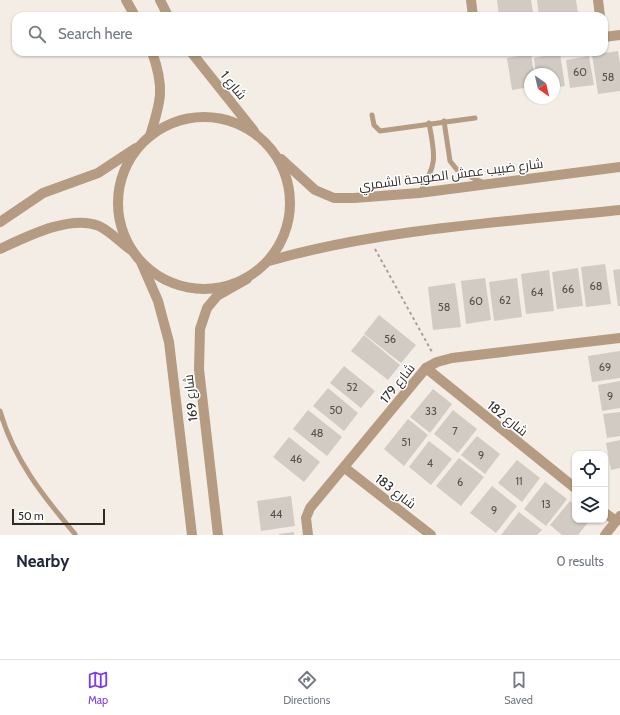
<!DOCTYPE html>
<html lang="en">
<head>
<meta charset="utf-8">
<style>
  body { margin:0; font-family:Cabin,Cairo,sans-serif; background:#f6f6f7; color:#1f2937 }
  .controls { position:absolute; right:12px; bottom:12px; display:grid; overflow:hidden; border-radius:8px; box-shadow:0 1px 3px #0004 }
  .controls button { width:36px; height:36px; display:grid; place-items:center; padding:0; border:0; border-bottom:1px solid #e0e1e3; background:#fff; color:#1f2937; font:20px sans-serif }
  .compass { position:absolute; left:524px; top:68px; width:36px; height:36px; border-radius:50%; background:#fff; box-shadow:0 1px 3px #0004; rotate:146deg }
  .scale { position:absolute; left:12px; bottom:10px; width:93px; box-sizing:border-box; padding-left:4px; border:2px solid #2e2b29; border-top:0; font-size:11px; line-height:14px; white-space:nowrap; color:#2e2b29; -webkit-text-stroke:3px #fff; paint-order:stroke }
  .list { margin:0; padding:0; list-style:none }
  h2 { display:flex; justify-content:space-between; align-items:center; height:52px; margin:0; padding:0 16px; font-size:17px }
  h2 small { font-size:13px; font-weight:400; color:#747a83 }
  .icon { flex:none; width:22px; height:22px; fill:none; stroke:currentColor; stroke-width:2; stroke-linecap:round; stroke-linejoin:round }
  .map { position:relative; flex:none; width:620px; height:535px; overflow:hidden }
  .search { position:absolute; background:#fff; box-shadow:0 1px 3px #0004; left:12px; right:12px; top:12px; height:44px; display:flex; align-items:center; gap:10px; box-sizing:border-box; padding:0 14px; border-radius:12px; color:#747a83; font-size:15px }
  .sheet { height:124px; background:#fff }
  nav { display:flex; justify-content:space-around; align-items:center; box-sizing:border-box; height:56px; border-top:1px solid #e0e1e3; background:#fff; font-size:11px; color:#747a83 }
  nav a { display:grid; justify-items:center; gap:2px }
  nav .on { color:#7c3aed }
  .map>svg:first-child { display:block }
  .building { fill:#d2cbc4 }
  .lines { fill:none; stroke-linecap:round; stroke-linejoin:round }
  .path { stroke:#a49f9a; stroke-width:2; stroke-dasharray:3 3; stroke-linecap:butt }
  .service { stroke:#b49b81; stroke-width:5 }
  .minor { stroke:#b49b81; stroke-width:10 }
  .tertiary { stroke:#b49b81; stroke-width:10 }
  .labels { text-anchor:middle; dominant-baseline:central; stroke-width:3; stroke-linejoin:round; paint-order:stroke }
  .number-label { font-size:11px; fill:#575350 }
  .street-label { font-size:13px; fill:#2e2b29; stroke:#fff }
</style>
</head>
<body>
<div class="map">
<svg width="620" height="535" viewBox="0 0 620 535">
  <rect width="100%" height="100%" fill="#f4ede6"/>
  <g class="building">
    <path d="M 497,0 L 531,0 L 533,12 L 499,16 Z"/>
    <path d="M 537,0 L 576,0 L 578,13 L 560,16 L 539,16 Z"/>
    <path d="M 618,51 L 620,64 L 620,91 L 598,94 L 592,55 Z"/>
    <path d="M 560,53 L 565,86 L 554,88 L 554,74 L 536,74 L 534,58 Z"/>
    <path d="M 531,54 L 534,74 L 530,74 L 530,87 L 512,90 L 507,58 Z"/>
    <path d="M 589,56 L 594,85 L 570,88 L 566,60 Z"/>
    <path d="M 605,264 L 611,304 L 586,307 L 581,267 Z"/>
    <path d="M 578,268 L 583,306 L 557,309 L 552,272 Z"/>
    <path d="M 620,269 L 620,306 L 618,306 L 613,270 Z"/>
    <path d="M 549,270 L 554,311 L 526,314 L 521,274 Z"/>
    <path d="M 485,278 L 491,320 L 466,324 L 461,281 Z"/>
    <path d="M 517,278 L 522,317 L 494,321 L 489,282 Z"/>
    <path d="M 455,283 L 461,327 L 433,330 L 428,287 Z"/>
    <path d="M 379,315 L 416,345 L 401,363 L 364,334 Z"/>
    <path d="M 364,335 L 400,365 L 388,380 L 351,351 Z"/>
    <path d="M 620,351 L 620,378 L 592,382 L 588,356 Z"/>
    <path d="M 344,366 L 375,391 L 361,408 L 330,383 Z"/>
    <path d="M 620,381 L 620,408 L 602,411 L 598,385 Z"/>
    <path d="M 328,388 L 358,413 L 344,431 L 313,406 Z"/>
    <path d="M 433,389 L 452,404 L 430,433 L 410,417 Z"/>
    <path d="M 308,410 L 342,437 L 327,456 L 293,429 Z"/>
    <path d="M 453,410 L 477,429 L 458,453 L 434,434 Z"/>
    <path d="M 620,412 L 620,436 L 607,438 L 603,414 Z"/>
    <path d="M 408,419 L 428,435 L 404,466 L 384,449 Z"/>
    <path d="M 477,436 L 500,454 L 485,474 L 461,455 Z"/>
    <path d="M 289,437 L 320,462 L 304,482 L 273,457 Z"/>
    <path d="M 620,440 L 620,468 L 611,470 L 606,443 Z"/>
    <path d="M 429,441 L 452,459 L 431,485 L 409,467 Z"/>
    <path d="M 459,458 L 484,477 L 461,506 L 436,486 Z"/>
    <path d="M 517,460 L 540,478 L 522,502 L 498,483 Z"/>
    <path d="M 545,482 L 567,499 L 546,526 L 524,509 Z"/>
    <path d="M 492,486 L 517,506 L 496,533 L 470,513 Z"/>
    <path d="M 291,496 L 295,526 L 261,531 L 257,501 Z"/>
    <path d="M 570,501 L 575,505 L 575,520 L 590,520 L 578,535 L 562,535 L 550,525 Z"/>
    <path d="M 519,512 L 542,530 L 537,535 L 501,535 Z"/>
    <path d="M 294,532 L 294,535 L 279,535 L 279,534 Z"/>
  </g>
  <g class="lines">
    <path class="path" d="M 375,249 L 432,352"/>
    <g class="service">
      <path d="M 372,115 L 374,125 L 380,131 L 475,118"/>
      <path d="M 444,121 L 450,161 L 458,171 L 484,183"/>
      <path d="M 420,192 C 438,163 435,156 429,123"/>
      <path d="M 0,411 C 14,460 43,496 75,534"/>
    </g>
    <g class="minor">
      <path d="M 471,0 L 473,16"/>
      <path d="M 598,0 L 600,16"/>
      <path d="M 604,37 L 620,35"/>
      <path d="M 141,262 L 158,301 L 169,342 L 192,535"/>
      <path d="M 426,368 L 575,488"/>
      <path d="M 345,468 L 431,535"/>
      <path d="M 605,513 L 616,521"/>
      <path d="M 218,535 L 199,369 L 200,329 L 207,308 L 217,296 L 247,279"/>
      <path d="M 308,535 L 306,518 L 310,508 L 426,368 L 437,362 L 452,358 L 620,338"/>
      <path d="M 605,535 L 620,516"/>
    </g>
    <g class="tertiary">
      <path d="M 126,0 L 135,16"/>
      <path d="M 160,0 L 168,16"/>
      <path d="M 191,52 L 254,131"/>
      <circle cx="204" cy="203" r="86"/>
      <path d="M 150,136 C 161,101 165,88 152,52"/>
      <path d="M 281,159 L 315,190 L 334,198 L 354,198 L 419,193 L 620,167"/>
      <path d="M 0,222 L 43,193 L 98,173 L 136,148"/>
      <path d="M 0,249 C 26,237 70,214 99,226 C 110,231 121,243 131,250"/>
      <path d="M 269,261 C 380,229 505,222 620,210"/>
    </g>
  </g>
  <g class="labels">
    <g class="number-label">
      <text x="580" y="72">60</text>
      <text x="608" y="77">58</text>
      <text x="596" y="286">68</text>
      <text x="568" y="289">66</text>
      <text x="537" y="292">64</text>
      <text x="505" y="300">62</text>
      <text x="476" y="301">60</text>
      <text x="444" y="307">58</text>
      <text x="390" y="339">56</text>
      <text x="605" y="367">69</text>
      <text x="352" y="387">52</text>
      <text x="610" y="396">9</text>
      <text x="336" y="410">50</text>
      <text x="431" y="411">33</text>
      <text x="455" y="431">7</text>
      <text x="317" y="433">48</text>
      <text x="406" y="442">51</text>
      <text x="481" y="455">9</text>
      <text x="296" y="459">46</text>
      <text x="430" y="463">4</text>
      <text x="519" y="481">11</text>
      <text x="460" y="482">6</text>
      <text x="546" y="504">13</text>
      <text x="494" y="510">9</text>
      <text x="276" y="514">44</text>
    </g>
    <g class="street-label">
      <text transform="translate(234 85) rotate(51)">شارع 1</text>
      <text transform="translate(451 174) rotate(-7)">شارع ضبيب عمش الصويحة الشمري</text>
      <text transform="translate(397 383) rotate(-51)">شارع 179</text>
      <text transform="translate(190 398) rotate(-96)">شارع 169</text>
      <text transform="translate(508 418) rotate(39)">شارع 182</text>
      <text transform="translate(396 491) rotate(38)">شارع 183</text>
    </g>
  </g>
</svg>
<div class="controls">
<button><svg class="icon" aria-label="locate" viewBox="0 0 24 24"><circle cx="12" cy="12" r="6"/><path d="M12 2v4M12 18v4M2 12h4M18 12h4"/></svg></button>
<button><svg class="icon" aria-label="layers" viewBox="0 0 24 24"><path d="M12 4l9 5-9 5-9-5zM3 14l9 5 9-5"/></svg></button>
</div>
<svg class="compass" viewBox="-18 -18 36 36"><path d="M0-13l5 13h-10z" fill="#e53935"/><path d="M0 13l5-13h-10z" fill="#747a83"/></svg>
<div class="scale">50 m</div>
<div class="search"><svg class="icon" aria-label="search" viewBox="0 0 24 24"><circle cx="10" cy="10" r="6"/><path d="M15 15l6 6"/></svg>Search here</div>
</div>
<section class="sheet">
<h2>Nearby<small>0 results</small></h2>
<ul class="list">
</ul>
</section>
<nav>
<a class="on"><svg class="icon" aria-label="map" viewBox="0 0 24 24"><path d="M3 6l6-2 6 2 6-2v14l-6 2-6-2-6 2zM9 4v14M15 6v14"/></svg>Map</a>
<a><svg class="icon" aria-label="directions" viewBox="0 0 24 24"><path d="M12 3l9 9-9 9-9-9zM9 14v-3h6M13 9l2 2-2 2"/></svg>Directions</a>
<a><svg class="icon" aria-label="saved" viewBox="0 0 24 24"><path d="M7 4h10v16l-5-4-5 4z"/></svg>Saved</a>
</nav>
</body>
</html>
